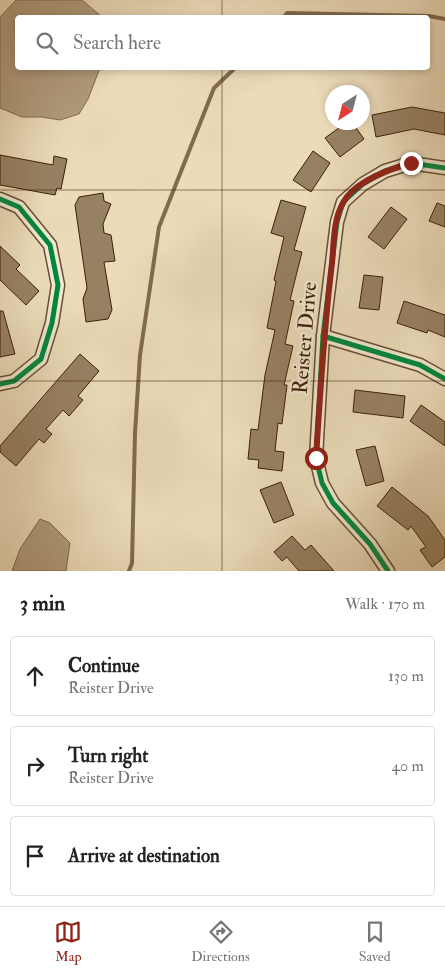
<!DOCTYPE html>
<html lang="en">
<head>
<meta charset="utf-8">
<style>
  body { margin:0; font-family:"IM FELL Double Pica",serif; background:#f2f2f2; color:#222 }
  .compass { position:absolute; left:325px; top:85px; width:45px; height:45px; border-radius:50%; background:#fff; box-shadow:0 2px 8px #0003; rotate:216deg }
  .stop { position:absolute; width:15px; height:15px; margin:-11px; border:4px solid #8f2418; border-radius:50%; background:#fff }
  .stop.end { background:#8f2418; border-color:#fff; box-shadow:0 1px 5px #0008 }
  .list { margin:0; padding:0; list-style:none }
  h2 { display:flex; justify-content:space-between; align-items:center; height:65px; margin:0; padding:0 20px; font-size:21px }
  h2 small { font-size:16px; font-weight:400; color:#767676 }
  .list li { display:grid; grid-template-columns:32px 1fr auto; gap:15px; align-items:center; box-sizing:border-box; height:80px; margin:0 10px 10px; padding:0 10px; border:1px solid #e0e0e0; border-radius:5px }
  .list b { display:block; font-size:19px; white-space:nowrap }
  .list p { margin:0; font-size:16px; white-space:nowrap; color:#767676 }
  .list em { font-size:16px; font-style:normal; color:#767676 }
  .icon { flex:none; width:28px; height:28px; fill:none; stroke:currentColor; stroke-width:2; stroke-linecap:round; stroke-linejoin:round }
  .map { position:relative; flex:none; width:445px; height:571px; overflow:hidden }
  .search { position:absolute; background:#fff; box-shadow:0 2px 8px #0003; left:15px; right:15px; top:15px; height:55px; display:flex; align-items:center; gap:12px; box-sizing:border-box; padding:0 18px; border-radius:5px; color:#767676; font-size:19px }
  .sheet { height:335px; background:#fff }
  nav { display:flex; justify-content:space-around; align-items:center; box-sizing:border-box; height:70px; border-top:1px solid #e0e0e0; background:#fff; font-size:14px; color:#767676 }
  nav a { display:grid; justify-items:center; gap:2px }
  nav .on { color:#8f2418 }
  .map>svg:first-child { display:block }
  .water { fill:#b09b7c; stroke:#826a4d }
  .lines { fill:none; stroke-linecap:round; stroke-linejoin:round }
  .stream { stroke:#826a4d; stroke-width:4 }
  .building { fill:#978163; stroke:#3c2006 }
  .minor-casing { stroke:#684f33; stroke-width:15 }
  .minor { stroke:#f2e8d2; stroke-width:12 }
  .cycleway-casing { stroke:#f2e8d2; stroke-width:8 }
  .cycleway { stroke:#00873e; stroke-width:5 }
  .route { stroke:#8f2418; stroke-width:6 }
  .grid { fill:none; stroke:#3c2006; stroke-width:1; stroke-opacity:0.55 }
  .labels { text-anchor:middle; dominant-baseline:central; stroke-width:5; stroke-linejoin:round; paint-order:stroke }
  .street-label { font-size:21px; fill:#3c2006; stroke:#f2e8d2 }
</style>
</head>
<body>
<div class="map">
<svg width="445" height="571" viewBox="0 0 445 571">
  <rect width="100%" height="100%" fill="#ebdbb9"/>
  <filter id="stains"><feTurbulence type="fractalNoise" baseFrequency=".004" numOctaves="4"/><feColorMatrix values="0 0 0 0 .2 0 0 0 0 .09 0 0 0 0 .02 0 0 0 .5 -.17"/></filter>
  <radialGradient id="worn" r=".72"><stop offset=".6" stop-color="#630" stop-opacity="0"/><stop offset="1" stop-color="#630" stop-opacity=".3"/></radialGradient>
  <g class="water">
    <path d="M 16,0 L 82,0 L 102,17 L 18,18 L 18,68 L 100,68 L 88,99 L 79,114 L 60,120 L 42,117 L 22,117 L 0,108 L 0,17 Z"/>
    <path d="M 40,519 L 50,523 L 70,543 L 66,571 L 12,571 L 20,549 Z"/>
  </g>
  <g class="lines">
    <g class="stream">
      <path d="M 283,18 L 287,13 L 429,16 L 445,19"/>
      <path d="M 129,571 L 132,563 L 135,433 L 140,355 L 159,227 L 214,88 L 235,68"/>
    </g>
  </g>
  <g class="building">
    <path d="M 412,107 L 445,113 L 445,135 L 414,129 L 376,137 L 372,115 Z"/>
    <path d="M 347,122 L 352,122 L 364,139 L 340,157 L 325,138 Z"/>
    <path d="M 313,151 L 330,163 L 311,192 L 293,180 Z"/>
    <path d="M 0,155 L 53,165 L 54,156 L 67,159 L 61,189 L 57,188 L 55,195 L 0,185 Z"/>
    <path d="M 103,193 L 104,201 L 111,204 L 103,224 L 104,233 L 111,235 L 115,261 L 104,262 L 112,310 L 108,319 L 86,322 L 83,299 L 87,288 L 75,205 L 79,197 Z"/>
    <path d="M 281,200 L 306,207 L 294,250 L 302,252 L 290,300 L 294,301 L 285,344 L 293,346 L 284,385 L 287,385 L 282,424 L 278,423 L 275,451 L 284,452 L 282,471 L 258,468 L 259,460 L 248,459 L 251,429 L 258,430 L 265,375 L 275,330 L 267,328 L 276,281 L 274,280 L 284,237 L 271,233 Z"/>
    <path d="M 437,203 L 445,206 L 445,227 L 429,221 Z"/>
    <path d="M 391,207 L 407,219 L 384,249 L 368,237 Z"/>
    <path d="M 0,246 L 20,265 L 16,269 L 39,291 L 26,305 L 0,280 Z"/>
    <path d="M 364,275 L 383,277 L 379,310 L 359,308 Z"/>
    <path d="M 404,301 L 445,315 L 445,337 L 428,330 L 427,333 L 397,323 Z"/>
    <path d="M 0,311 L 3,311 L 15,354 L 0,357 Z"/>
    <path d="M 80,354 L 99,371 L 78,396 L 83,400 L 69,416 L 63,410 L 46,429 L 52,434 L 44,443 L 39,439 L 16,466 L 0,452 L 0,446 Z"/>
    <path d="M 355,390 L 405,396 L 403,418 L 353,412 Z"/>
    <path d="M 421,405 L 445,422 L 445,446 L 410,421 Z"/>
    <path d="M 375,446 L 384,481 L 366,486 L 356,450 Z"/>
    <path d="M 281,482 L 294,515 L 274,523 L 260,490 Z"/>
    <path d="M 392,487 L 428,516 L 445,540 L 445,557 L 432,567 L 420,550 L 426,547 L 411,526 L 408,530 L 377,506 Z"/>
    <path d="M 292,536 L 305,550 L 311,545 L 334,571 L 299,571 L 287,557 L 282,561 L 274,552 Z"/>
  </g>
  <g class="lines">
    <g class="minor-casing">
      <g id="minor">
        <path d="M 0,199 L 19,207 L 50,245 L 58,285 L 52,323 L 41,359 L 14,381 L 0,384"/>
        <path d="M 323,336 L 420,365 L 445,379"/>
        <path d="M 388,571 L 370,544 L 333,503 L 322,483 L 316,458 L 323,336 L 337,222 L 343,202 L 363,184 L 385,171 L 411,163 L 445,168"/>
      </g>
    </g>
    <use href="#minor" class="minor"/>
    <g class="cycleway-casing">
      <g id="cycleway">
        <path d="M 0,199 L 19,207 L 50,245 L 58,285 L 52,323 L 41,359 L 14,381 L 0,384"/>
        <path d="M 323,336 L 420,365 L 445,379"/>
        <path d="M 388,571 L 370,544 L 333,503 L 322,483 L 316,458 L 323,336 L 337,222 L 343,202 L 363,184 L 385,171 L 411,163 L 445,168"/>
      </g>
    </g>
    <use href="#cycleway" class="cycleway"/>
  </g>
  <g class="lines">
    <path class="route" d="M 316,458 C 320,393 324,328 332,263 C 334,244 333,220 343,203 C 354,182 390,169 411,163"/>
  </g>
  <path class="grid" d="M 222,0 L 222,18M 222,68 L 222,571M 0,190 L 445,190M 0,381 L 445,381"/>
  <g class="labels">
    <g class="street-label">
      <text transform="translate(305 338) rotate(-85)">Reister Drive</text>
    </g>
  </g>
  <rect width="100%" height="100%" filter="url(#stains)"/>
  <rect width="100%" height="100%" fill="url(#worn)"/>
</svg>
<svg class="compass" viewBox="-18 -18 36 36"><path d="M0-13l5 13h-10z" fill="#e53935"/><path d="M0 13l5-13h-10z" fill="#767676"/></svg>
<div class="stop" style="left:316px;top:458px"></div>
<div class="stop end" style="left:411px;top:163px"></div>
<div class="search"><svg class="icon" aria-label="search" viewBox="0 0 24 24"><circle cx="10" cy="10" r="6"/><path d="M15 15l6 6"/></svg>Search here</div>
</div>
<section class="sheet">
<h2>3 min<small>Walk · 170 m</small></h2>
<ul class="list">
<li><svg class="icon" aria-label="ahead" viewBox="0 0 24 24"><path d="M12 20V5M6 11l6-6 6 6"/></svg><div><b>Continue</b><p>Reister Drive</p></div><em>130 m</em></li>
<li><svg class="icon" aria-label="right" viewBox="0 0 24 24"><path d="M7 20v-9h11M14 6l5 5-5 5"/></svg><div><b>Turn right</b><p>Reister Drive</p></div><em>40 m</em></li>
<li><svg class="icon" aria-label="arrive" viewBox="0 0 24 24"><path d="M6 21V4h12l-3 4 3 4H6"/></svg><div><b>Arrive at destination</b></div></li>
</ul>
</section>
<nav>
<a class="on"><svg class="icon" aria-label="map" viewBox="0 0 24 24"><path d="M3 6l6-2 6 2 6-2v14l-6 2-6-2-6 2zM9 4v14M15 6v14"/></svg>Map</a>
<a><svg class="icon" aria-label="directions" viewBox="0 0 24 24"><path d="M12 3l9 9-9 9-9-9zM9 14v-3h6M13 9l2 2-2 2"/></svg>Directions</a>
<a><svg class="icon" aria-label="saved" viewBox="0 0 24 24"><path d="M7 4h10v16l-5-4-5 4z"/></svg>Saved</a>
</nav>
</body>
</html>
